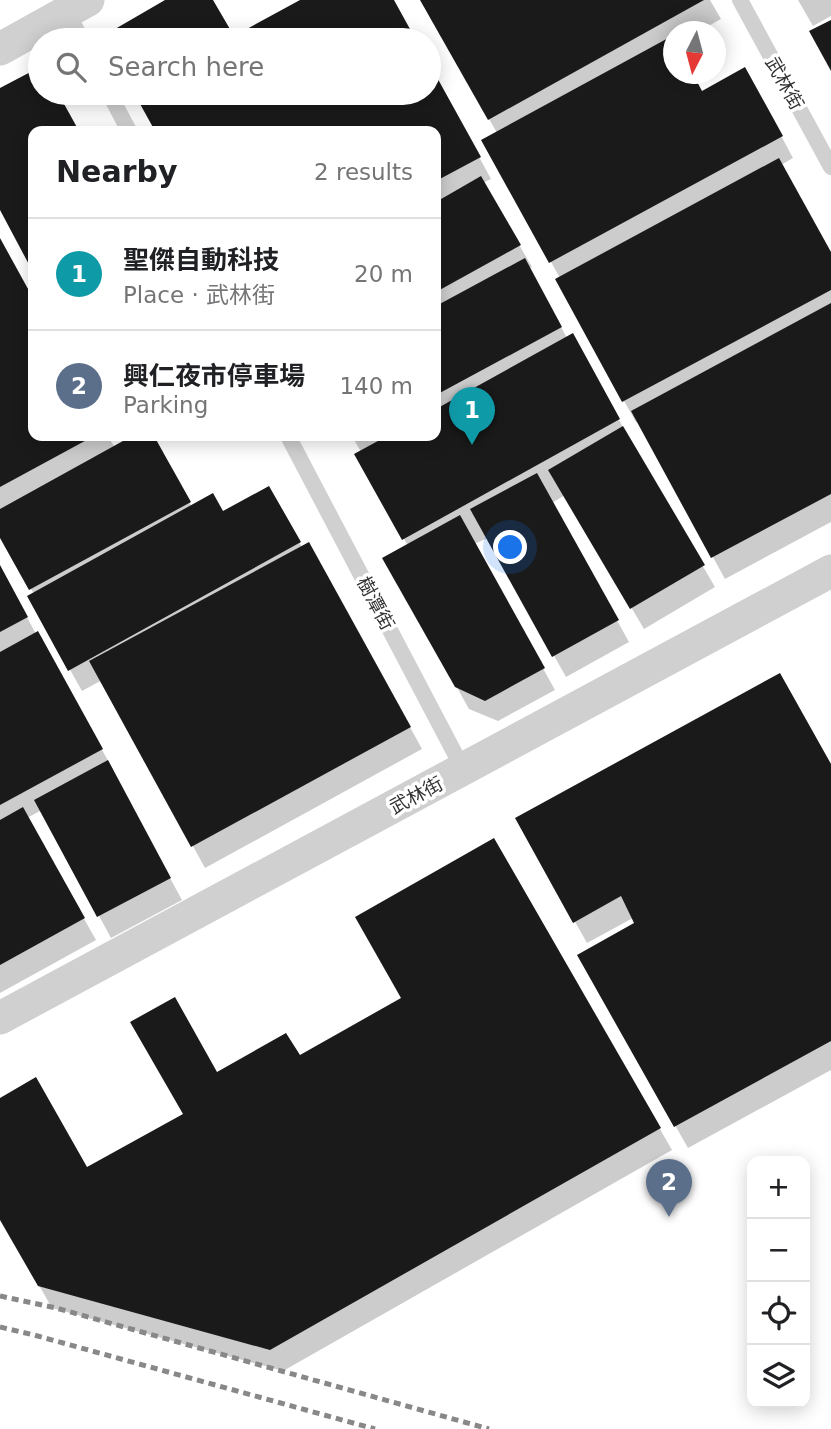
<!DOCTYPE html>
<html lang="en">
<head>
<meta charset="utf-8">
<style>
  body { margin:0; font-family:"DejaVu Sans","Noto Sans TC",sans-serif; background:#f6f6f6; color:#202124 }
  .controls { position:absolute; right:21px; bottom:21px; display:grid; overflow:hidden; border-radius:14px; box-shadow:0 4px 18px #0003 }
  .controls button { width:63px; height:63px; display:grid; place-items:center; padding:0; border:0; border-bottom:2px solid #e0e0e0; background:#fff; color:#202124; font:35px sans-serif }
  .compass { position:absolute; left:663px; top:21px; width:63px; height:63px; border-radius:50%; background:#fff; box-shadow:0 4px 18px #0003; rotate:186deg }
  .you { position:absolute; left:511px; top:548px; width:24px; height:24px; margin:-18px; border:5px solid #fff; border-radius:50%; background:#1a73e8; box-shadow:0 0 0 10px #1a73e833 }
  .badge { display:grid; place-items:center; width:46px; height:46px; border-radius:50%; background:#e63946; color:#fff; font-size:23px; font-weight:700 }
  .pin { position:absolute; translate:-50% -58px; filter:drop-shadow(0 2px 4px #0008) }
  .pin::after { content:''; position:absolute; top:37px; width:24px; height:21px; background:inherit; clip-path:polygon(0 0,100% 0,50% 100%) }
  .list { margin:0; padding:0; list-style:none }
  h2 { display:flex; justify-content:space-between; align-items:center; height:91px; margin:0; padding:0 28px; font-size:30px }
  h2 small { font-size:23px; font-weight:400; color:#757577 }
  .list li { display:grid; grid-template-columns:46px 1fr auto; gap:21px; align-items:center; box-sizing:border-box; height:112px; padding:0 28px; border-top:2px solid #e0e0e0 }
  .list b { display:block; font-size:26px; white-space:nowrap }
  .list p { margin:0; font-size:23px; white-space:nowrap; color:#757577 }
  .list em { font-size:23px; font-style:normal; color:#757577 }
  .icon { flex:none; width:38px; height:38px; fill:none; stroke:currentColor; stroke-width:2; stroke-linecap:round; stroke-linejoin:round }
  .map { position:relative; flex:none; width:831px; height:1429px; overflow:hidden }
  .search { position:absolute; background:#fff; box-shadow:0 4px 18px #0003; left:28px; top:28px; width:413px; height:77px; display:flex; align-items:center; gap:18px; box-sizing:border-box; padding:0 24px; border-radius:38px; color:#757577; font-size:26px }
  .panel { position:absolute; background:#fff; box-shadow:0 4px 18px #0003; left:28px; top:126px; width:413px; height:315px; border-radius:14px }
  .map>svg:first-child { display:block }
  .shadow { fill:#0003 }
  .building { fill:#1a1a1a }
  .lines { fill:none; stroke-linecap:round; stroke-linejoin:round }
  .service { stroke:#d0d0d0; stroke-width:16 }
  .minor { stroke:#d0d0d0; stroke-width:33 }
  .rail { stroke:#888; stroke-width:5; stroke-dasharray:7 5; stroke-linecap:butt }
  .labels { text-anchor:middle; dominant-baseline:central; stroke-width:7; stroke-linejoin:round; paint-order:stroke }
  .street-label { font-size:19px; fill:#333; stroke:#fff }
</style>
</head>
<body>
<div class="map">
<svg width="831" height="1429" viewBox="0 0 831 1429">
  <rect width="100%" height="100%" fill="#fff"/>
  <g class="shadow">
    <path d="M 169,0 L 211,0 L 233,38 L 303,0 L 393,0 L 415,40 L 107,40 L 105,37 Z"/>
    <path d="M 422,0 L 710,0 L 721,19 L 698,32 L 674,32 L 674,74 L 692,74 L 702,93 L 757,91 L 793,158 L 781,165 L 831,255 L 831,522 L 725,579 L 638,421 L 636,422 L 624,401 L 560,278 L 483,141 L 497,133 Z"/>
    <path d="M 798,0 L 831,0 L 831,16 L 813,26 Z"/>
    <path d="M 429,65 L 491,179 L 483,183 L 532,267 L 529,268 L 567,338 L 592,370 L 638,455 L 715,587 L 644,629 L 565,495 L 552,503 L 629,642 L 566,677 L 488,538 L 474,544 L 555,690 L 498,721 L 469,709 L 385,559 L 408,546 L 357,454 L 361,452 L 352,436 L 436,436 L 436,131 L 157,131 L 136,93 L 429,93 Z"/>
    <path d="M 40,69 L 40,93 L 57,93 L 78,131 L 33,131 L 33,268 L 0,207 L 0,90 Z"/>
    <path d="M 0,240 L 33,300 L 33,436 L 108,436 L 115,448 L 128,440 L 125,436 L 167,436 L 156,442 L 192,507 L 223,514 L 269,488 L 302,547 L 321,565 L 422,749 L 205,868 L 102,680 L 82,691 L 29,597 L 34,594 L 0,534 Z"/>
    <path d="M 0,567 L 36,634 L 114,771 L 112,772 L 182,900 L 111,938 L 42,810 L 27,818 L 96,940 L 0,993 Z"/>
    <path d="M 831,767 L 831,1070 L 688,1148 L 579,956 L 636,924 L 633,918 L 587,943 L 517,819 Z"/>
    <path d="M 494,840 L 672,1150 L 283,1371 L 52,1308 L 0,1217 L 0,1100 L 87,1170 L 185,1115 L 217,1074 L 299,1058 L 404,998 Z"/>
  </g>
  <g class="building">
    <path d="M 165,0 L 213,0 L 234,36 L 300,0 L 394,0 L 416,40 L 105,40 L 103,36 Z"/>
    <path d="M 420,0 L 704,0 L 488,120 Z"/>
    <path d="M 831,20 L 831,71 L 809,31 Z"/>
    <path d="M 672,36 L 674,74 L 693,74 L 702,91 L 745,67 L 783,136 L 549,263 L 481,140 Z"/>
    <path d="M 429,63 L 481,157 L 436,181 L 436,131 L 155,131 L 134,93 L 429,93 Z"/>
    <path d="M 40,67 L 40,93 L 58,93 L 79,131 L 33,131 L 33,272 L 0,210 L 0,88 Z"/>
    <path d="M 779,158 L 831,252 L 831,290 L 622,402 L 555,279 Z"/>
    <path d="M 481,176 L 521,245 L 436,292 L 436,202 Z"/>
    <path d="M 0,238 L 33,298 L 33,436 L 94,436 L 0,487 Z"/>
    <path d="M 525,258 L 562,327 L 436,395 L 436,306 Z"/>
    <path d="M 831,303 L 831,494 L 711,558 L 631,411 Z"/>
    <path d="M 573,333 L 620,419 L 402,540 L 354,454 L 387,436 L 436,436 L 436,409 Z"/>
    <path d="M 623,426 L 705,565 L 630,609 L 548,470 Z"/>
    <path d="M 132,436 L 154,436 L 191,502 L 29,590 L 0,538 L 0,509 Z"/>
    <path d="M 537,473 L 619,620 L 552,657 L 470,509 Z"/>
    <path d="M 269,486 L 301,542 L 68,671 L 27,596 L 213,493 L 223,511 Z"/>
    <path d="M 460,515 L 545,668 L 485,701 L 455,687 L 382,558 Z"/>
    <path d="M 309,542 L 411,727 L 191,847 L 89,661 Z"/>
    <path d="M 0,565 L 28,617 L 0,632 Z"/>
    <path d="M 38,631 L 103,749 L 0,805 L 0,652 Z"/>
    <path d="M 780,673 L 831,764 L 831,1041 L 674,1127 L 577,955 L 634,923 L 621,896 L 573,923 L 515,818 Z"/>
    <path d="M 108,760 L 171,878 L 97,917 L 34,800 Z"/>
    <path d="M 23,807 L 85,918 L 0,965 L 0,820 Z"/>
    <path d="M 494,838 L 661,1128 L 270,1350 L 38,1286 L 0,1220 L 0,1098 L 36,1077 L 87,1167 L 183,1114 L 130,1022 L 175,997 L 217,1072 L 286,1033 L 300,1055 L 401,998 L 355,917 Z"/>
  </g>
  <g class="lines">
    <g class="service">
      <path d="M 740,0 L 831,167"/>
      <path d="M 67,12 L 82,40"/>
      <path d="M 109,93 L 129,131"/>
      <path d="M 288,436 L 463,769"/>
    </g>
    <g class="minor">
      <path d="M 0,49 L 88,0"/>
      <path d="M 0,1018 L 831,571"/>
    </g>
    <g class="rail">
      <path d="M 0,1296 L 56,1308 L 489,1429"/>
      <path d="M 0,1327 L 34,1335 L 375,1429"/>
    </g>
  </g>
  <g class="labels">
    <g class="street-label">
      <text transform="translate(785 83) rotate(61)">武林街</text>
      <text transform="translate(376 603) rotate(62)">樹潭街</text>
      <text transform="translate(416 795) rotate(-28)">武林街</text>
    </g>
  </g>
</svg>
<div class="controls">
<button>+</button>
<button>−</button>
<button><svg class="icon" aria-label="locate" viewBox="0 0 24 24"><circle cx="12" cy="12" r="6"/><path d="M12 2v4M12 18v4M2 12h4M18 12h4"/></svg></button>
<button><svg class="icon" aria-label="layers" viewBox="0 0 24 24"><path d="M12 4l9 5-9 5-9-5zM3 14l9 5 9-5"/></svg></button>
</div>
<svg class="compass" viewBox="-18 -18 36 36"><path d="M0-13l5 13h-10z" fill="#e53935"/><path d="M0 13l5-13h-10z" fill="#757577"/></svg>
<div class="you"></div>
<div class="pin badge" style="left:472px;top:445px;background:#0f9aa8">1</div>
<div class="pin badge" style="left:669px;top:1217px;background:#5c6f8a">2</div>
<div class="search"><svg class="icon" aria-label="search" viewBox="0 0 24 24"><circle cx="10" cy="10" r="6"/><path d="M15 15l6 6"/></svg>Search here</div>
<section class="panel">
<h2>Nearby<small>2 results</small></h2>
<ul class="list">
<li><span class="badge" style="background:#0f9aa8">1</span><div><b>聖傑自動科技</b><p>Place · 武林街</p></div><em>20 m</em></li>
<li><span class="badge" style="background:#5c6f8a">2</span><div><b>興仁夜市停車場</b><p>Parking</p></div><em>140 m</em></li>
</ul>
</section>
</div>
</body>
</html>
